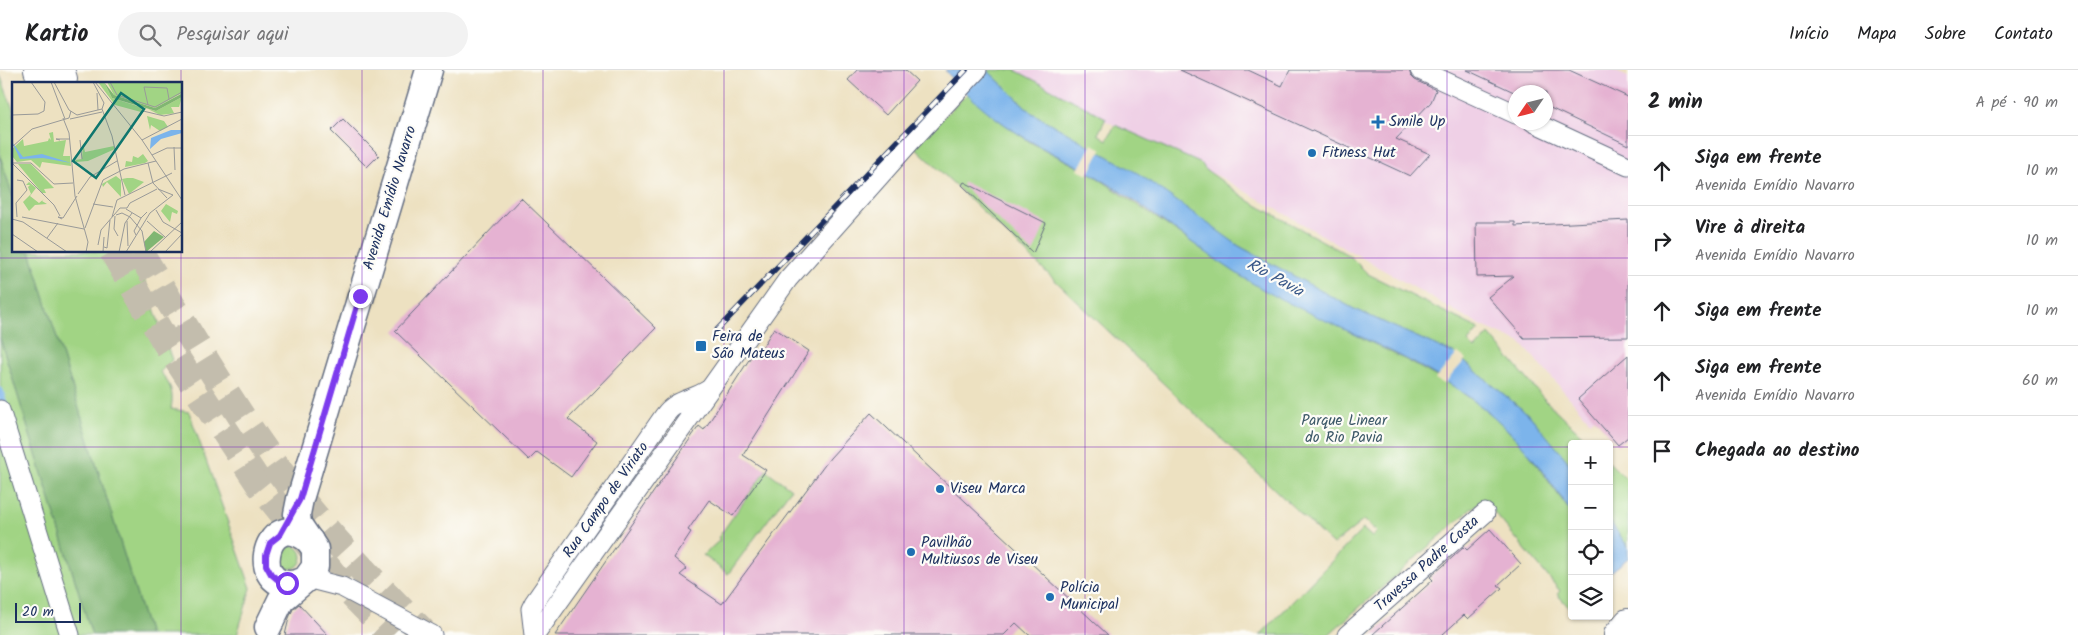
<!DOCTYPE html>
<html lang="pt">
<head>
<meta charset="utf-8">
<style>
  body { margin:0; font-family:Kalam,sans-serif; background:#f2f2f2; color:#202124 }
  .controls { position:absolute; right:15px; bottom:15px; display:grid; overflow:hidden; border-radius:5px; box-shadow:0 1px 4px #0004 }
  .controls button { width:45px; height:45px; display:grid; place-items:center; padding:0; border:0; border-bottom:1px solid #e0e0e0; background:#fff; color:#202124; font:25px sans-serif }
  .compass { position:absolute; left:1508px; top:15px; width:45px; height:45px; border-radius:50%; background:#fff; box-shadow:0 1px 4px #0004; rotate:235deg }
  .scale { position:absolute; left:15px; bottom:12px; width:66px; box-sizing:border-box; padding-left:5px; border:2px solid #1b2f5e; border-top:0; font-size:14px; line-height:18px; white-space:nowrap; color:#1b2f5e; -webkit-text-stroke:4px #fdfcf7; paint-order:stroke }
  .stop { position:absolute; width:15px; height:15px; margin:-11px; border:4px solid #7c3aed; border-radius:50%; background:#fff }
  .stop.end { background:#7c3aed; border-color:#fff; box-shadow:0 1px 5px #0008 }
  .list { margin:0; padding:0; list-style:none }
  h2 { display:flex; justify-content:space-between; align-items:center; height:65px; margin:0; padding:0 20px; font-size:21px }
  h2 small { font-size:16px; font-weight:400; color:#757577 }
  .list li { display:grid; grid-template-columns:32px 1fr auto; gap:15px; align-items:center; box-sizing:border-box; height:70px; padding:0 20px; border-top:1px solid #e0e0e0 }
  .list b { display:block; font-size:19px; white-space:nowrap }
  .list p { margin:0; font-size:16px; white-space:nowrap; color:#757577 }
  .list em { font-size:16px; font-style:normal; color:#757577 }
  .icon { flex:none; width:28px; height:28px; fill:none; stroke:currentColor; stroke-width:2; stroke-linecap:round; stroke-linejoin:round }
  .map { position:relative; flex:none; width:1628px; height:565px; overflow:hidden }
  header { display:flex; align-items:center; gap:30px; box-sizing:border-box; height:70px; padding:0 25px; background:#fff; border-bottom:1px solid #e0e0e0 }
  header strong { font-size:24px }
  nav { display:flex; gap:28px; margin-inline-start:auto; font-size:18px }
  .search { width:350px; height:45px; background:#f2f2f2; display:flex; align-items:center; gap:12px; box-sizing:border-box; padding:0 18px; border-radius:28px; color:#757577; font-size:19px }
  main { display:flex }
  aside { flex:1; background:#fff }
  .map>svg:first-child { display:block }
  .built { fill:#efd0e6; fill-rule:evenodd }
  .green { fill:#a1d484; stroke:#5e8271 }
  .forest { fill:#80b672; stroke:#4e7268 }
  .water { fill:#7bb4eb; stroke:#4b72a4 }
  .pier { fill:#ede1c1 }
  .lines { fill:none; stroke-linecap:round; stroke-linejoin:round }
  .stream { stroke:#7bb4eb; stroke-width:7 }
  .building { fill:#e5b2d2 }
  .primary-tunnel { stroke:#c3bdad; stroke-width:28; stroke-dasharray:28 14; stroke-linecap:butt }
  .minor-casing { stroke:#646d81; stroke-width:21 }
  .secondary-casing { stroke:#646d81; stroke-width:29 }
  .primary-casing { stroke:#646d81; stroke-width:30 }
  .minor { stroke:#fff; stroke-width:19 }
  .secondary { stroke:#fff; stroke-width:26 }
  .primary { stroke:#fff; stroke-width:28 }
  .rail-casing { stroke:#1b2f5e; stroke-width:5.5 }
  .rail { stroke:#fdfcf7; stroke-width:4; stroke-dasharray:11; stroke-linecap:butt }
  .route { stroke:#7c3aed; stroke-width:6 }
  .grid { fill:none; stroke:#7b2cbf; stroke-width:1; stroke-opacity:0.55 }
  .poi-dot { fill:#1f6fb2; stroke:#fdfcf7; stroke-width:2 }
  .labels { text-anchor:middle; dominant-baseline:central; stroke-width:4.5; stroke-linejoin:round; paint-order:stroke }
  .poi-label { font-size:15px; fill:#1b2f5e; stroke:#fdfcf7; text-anchor:start }
  .street-label { font-size:15px; fill:#1b2f5e; stroke:#fdfcf7 }
  .park-label { font-size:15px; fill:#3c5868; stroke:#fdfcf7 }
  .water-label { font-size:16px; font-style:italic; fill:#385788; stroke:#fdfcf7 }
  .inset-road { fill:none; stroke:#999a99; stroke-width:1 }
  .view { fill:#0f766e; fill-opacity:0.15; stroke:#0f766e; stroke-width:2.5 }
  .inset-edge { fill:none; stroke:#1b2f5e; stroke-width:2.5 }
</style>
</head>
<body>
<header>
<strong>Kartio</strong>
<div class="search"><svg class="icon" aria-label="search" viewBox="0 0 24 24"><circle cx="10" cy="10" r="6"/><path d="M15 15l6 6"/></svg>Pesquisar aqui</div>
<nav><a>Início</a><a>Mapa</a><a>Sobre</a><a>Contato</a></nav>
</header>
<main>
<div class="map">
<svg width="1628" height="565" viewBox="0 0 1628 565">
  <rect width="100%" height="100%" fill="#fdfcf7"/>
  <filter id="ink" filterUnits="userSpaceOnUse"><feTurbulence type="fractalNoise" baseFrequency=".02" numOctaves="2"/><feDisplacementMap in="SourceGraphic" scale="10" xChannelSelector="R" yChannelSelector="G"/><feConvolveMatrix kernelMatrix="1 2 1 2 8 2 1 2 1" color-interpolation-filters="sRGB"/></filter>
  <filter id="wash" filterUnits="userSpaceOnUse"><feTurbulence type="fractalNoise" baseFrequency=".0096" numOctaves="4" result="noise"/><feDisplacementMap in="SourceGraphic" scale="20" xChannelSelector="R" yChannelSelector="G"/><feGaussianBlur stdDeviation="1.12" result="paint"/><feColorMatrix in="noise" values="0 0 0 0 0 0 0 0 0 0 0 0 0 0 0 0 0 1.4 0 .05"/><feComposite in="paint" operator="in"/></filter>
  <g filter="url(#wash)">
    <rect width="100%" height="100%" fill="#ede1c1"/>
    <path class="built" d="M 995,0 L 1612,0 L 1628,7 L 1628,319 L 1590,351 L 1521,273 L 1480,255 L 1220,107 L 1059,28 ZM 1516,22 L 1546,22 L 1546,52 L 1516,52 Z"/>
    <g class="green">
      <path d="M 990,0 L 1015,0 L 1106,48 L 1098,64 L 1107,70 L 1115,55 L 1202,94 L 1205,99 L 1251,132 L 1350,186 L 1368,204 L 1479,259 L 1468,272 L 1475,279 L 1489,264 L 1545,330 L 1591,374 L 1572,374 L 1572,397 L 1530,346 L 1455,284 L 1356,240 L 1239,176 L 1079,70 L 1032,43 L 989,2 Z"/>
      <path d="M 0,5 L 14,42 L 14,130 L 0,86 Z"/>
      <path d="M 968,23 L 997,49 L 1030,72 L 1095,106 L 1244,208 L 1264,219 L 1408,291 L 1453,316 L 1494,346 L 1524,377 L 1572,444 L 1572,541 L 1557,524 L 1560,521 L 1488,435 L 1485,436 L 1480,431 L 1328,565 L 1260,565 L 1363,459 L 1372,467 L 1377,462 L 1364,450 L 1333,475 L 914,76 Z"/>
      <path d="M 30,181 L 134,181 L 172,290 L 160,302 C 171,314 174,323 171,339 L 189,342 L 251,518 L 237,565 L 149,565 Z"/>
      <path d="M 0,268 L 92,565 L 0,565 Z"/>
      <path d="M 1609,392 L 1628,411 L 1628,477 L 1609,450 Z"/>
      <path d="M 766,400 L 791,419 L 728,504 L 703,485 L 720,470 L 718,468 Z"/>
      <circle cx="290" cy="487" r="12"/>
    </g>
    <path class="forest" d="M 0,86 L 14,130 L 14,181 L 30,181 L 149,565 L 92,565 L 0,268 Z"/>
    <g class="water">
      <path d="M 945,0 L 987,0 L 1032,43 L 1139,104 L 1239,176 L 1356,240 L 1455,284 L 1530,346 L 1566,389 L 1572,397 L 1572,444 C 1549,409 1525,374 1494,347 C 1427,288 1338,261 1262,219 C 1203,185 1152,139 1094,105 C 1074,93 1052,84 1032,72 C 1002,55 967,27 945,0 Z"/>
      <path d="M 1609,450 L 1628,477 L 1628,488 L 1611,502 L 1609,499 Z"/>
    </g>
    <g class="pier">
      <path d="M 1092,74 L 1102,79 L 1088,105 L 1078,100 Z"/>
      <path d="M 1458,283 L 1466,289 L 1444,314 L 1435,309 Z"/>
    </g>
    <g class="lines">
      <path class="stream" d="M 0,321 L 6,340"/>
    </g>
    <g id="blocks">
      <g class="building">
        <path d="M 857,0 L 905,0 L 917,11 L 886,45 L 848,10 Z"/>
        <path d="M 1180,0 L 1248,0 L 1282,16 L 1290,0 L 1409,0 L 1411,6 L 1415,10 L 1436,20 L 1431,32 L 1396,69 L 1430,84 L 1410,106 Z"/>
        <path d="M 1467,0 L 1569,0 L 1628,27 L 1628,75 L 1546,36 L 1546,22 L 1516,23 Z"/>
        <path d="M 343,49 L 379,85 L 367,97 L 331,61 Z"/>
        <path d="M 964,112 L 1046,153 L 1033,183 L 962,115 Z"/>
        <path d="M 521,128 L 656,258 L 568,349 L 597,371 L 571,407 L 537,382 L 529,390 L 395,261 Z"/>
        <path d="M 1628,150 L 1628,267 L 1524,268 L 1488,227 L 1514,206 L 1477,207 L 1476,152 L 1515,152 L 1515,156 Z"/>
        <path d="M 774,258 L 809,281 L 743,385 L 766,400 L 733,446 L 709,430 L 688,460 L 691,462 L 674,488 L 687,499 L 680,505 L 722,534 L 830,388 L 871,343 L 1108,565 L 1029,565 L 1016,553 L 1004,565 L 555,565 L 699,356 L 704,360 L 752,285 L 756,287 Z"/>
        <path d="M 1628,285 L 1628,367 L 1618,375 L 1578,329 Z"/>
        <path d="M 1490,459 L 1521,494 L 1498,515 L 1502,518 L 1468,549 L 1464,545 L 1442,565 L 1372,565 L 1433,510 L 1430,507 L 1443,496 L 1464,477 L 1467,480 Z"/>
        <path d="M 299,534 L 328,565 L 285,565 L 289,548 L 293,539 Z"/>
      </g>
    </g>
  </g>
  <g filter="url(#ink)">
    <use href="#blocks" fill-opacity="0" stroke="#646d81" stroke-width="1"/>
    <g class="lines">
      <g class="primary-tunnel">
        <path d="M 113,181 L 165,271 L 260,415 L 335,507 L 392,565"/>
        <path d="M 139,181 C 184,255 227,329 277,398 C 321,458 371,510 423,562"/>
      </g>
      <g class="minor-casing">
        <g id="minor">
          <path d="M 1420,0 L 1516,44"/>
          <path d="M 1533,52 L 1628,96"/>
          <path d="M 0,340 L 70,565"/>
          <path d="M 307,508 L 342,517 L 432,565"/>
          <path d="M 534,565 L 531,539 L 534,533 L 664,346 C 676,329 691,331 708,320"/>
          <path d="M 535,565 L 788,209 L 910,72 L 977,0"/>
          <path d="M 1347,565 L 1485,443"/>
        </g>
      </g>
      <g class="secondary-casing">
        <g id="secondary">
          <path d="M 303,511 C 246,532 262,431 310,471"/>
          <path d="M 268,557 L 281,530 L 307,508 L 315,497 L 315,479 L 298,454 L 297,444 L 300,429 L 429,0"/>
        </g>
      </g>
      <g class="primary-casing">
        <g id="primary">
          <path d="M 38,0 L 43,14"/>
          <path d="M 60,0 L 63,9"/>
          <path d="M 1618,565 L 1628,553"/>
        </g>
      </g>
      <use href="#minor" class="minor"/>
      <use href="#secondary" class="secondary"/>
      <use href="#primary" class="primary"/>
      <g class="rail-casing">
        <path id="rail" d="M 717,260 L 966,0"/>
      </g>
      <use href="#rail" class="rail"/>
    </g>
  </g>
  <g class="lines" filter="url(#ink)">
    <path class="route" d="M 287,513 L 278,510 L 271,504 L 266,495 L 266,485 L 270,473 L 280,465 L 300,429 L 360,226"/>
  </g>
  <path class="grid" d="M 181,0 L 181,14M 362,0 L 362,565M 543,0 L 543,565M 724,0 L 724,565M 904,0 L 904,565M 1085,0 L 1085,565M 1266,0 L 1266,565M 1447,0 L 1447,565M 181,181 L 181,565M 0,188 L 1628,188M 0,377 L 1572,377M 1609,377 L 1628,377"/>
  <g class="poi-dot">
    <path d="M1375.5 44.5h5v5h5v5h-5v5h-5v-5h-5v-5h5z"/>
    <circle cx="1312" cy="83" r="5"/>
    <rect x="695" y="270" width="12" height="12" rx="2.5"/>
    <circle cx="940" cy="419" r="5"/>
    <circle cx="911" cy="482" r="5"/>
    <circle cx="1050" cy="527" r="5"/>
  </g>
  <g class="labels">
    <g class="poi-label">
      <text x="1389" y="52">Smile Up</text>
      <text x="1322" y="83">Fitness Hut</text>
      <text x="712" y="267">Feira de<tspan x="712" dy="17">São Mateus</tspan></text>
      <text x="950" y="419">Viseu Marca</text>
      <text x="921" y="473">Pavilhão<tspan x="921" dy="17">Multiusos de Viseu</tspan></text>
      <text x="1060" y="518">Polícia<tspan x="1060" dy="17">Municipal</tspan></text>
    </g>
    <g class="street-label">
      <text transform="translate(390 128) rotate(-73)">Avenida Emídio Navarro</text>
      <text transform="translate(606 430) rotate(-55)">Rua Campo de Viriato</text>
      <text transform="translate(1427 494) rotate(-42)">Travessa Padre Costa</text>
    </g>
    <g class="park-label">
      <text x="1344" y="351">Parque Linear<tspan x="1344" dy="17">do Rio Pavia</tspan></text>
    </g>
    <g class="water-label">
      <text transform="translate(1275 208) rotate(29)">Rio Pavia</text>
    </g>
  </g>
  <g transform="translate(12 12)">
    <rect width="170" height="170" fill="#ede1c1"/>
    <path d="M 86,0 L 92,0 L 100,16 L 135,27 L 130,27 L 129,30 L 103,23 ZM 95,0 L 170,0 L 170,11 L 143,26 L 102,13 ZM 170,15 L 167,25 L 159,25 L 162,31 L 165,31 L 148,33 L 136,27 L 144,29 ZM 135,34 L 152,39 L 156,45 L 148,49 L 139,43 L 138,48 ZM 41,50 L 42,60 L 54,58 L 51,74 L 58,74 L 59,84 L 30,80 L 28,86 L 19,78 L 5,80 L 0,74 L 0,67 L 11,57 L 12,64 L 36,59 L 37,56 L 39,58 L 37,51 ZM 71,61 L 73,70 L 102,64 L 103,67 L 76,79 L 64,80 L 63,78 L 70,77 ZM 131,72 L 136,79 L 133,81 L 113,85 L 114,79 L 120,80 L 121,74 L 126,76 ZM 6,82 L 19,82 L 42,106 L 32,107 L 34,111 L 30,111 ZM 104,94 L 109,98 L 109,115 L 95,100 L 91,105 L 90,102 ZM 115,96 L 121,96 L 132,100 L 117,112 L 110,97 ZM 17,100 L 24,106 L 18,114 L 27,121 L 32,117 L 30,119 L 35,122 L 23,123 L 17,129 L 11,120 L 19,112 L 16,105 L 18,103 L 14,103 ZM 154,122 L 166,129 L 165,132 L 160,130 L 158,140 L 149,129 Z" fill="#a1d484"/>
    <path d="M 92,0 L 102,13 L 143,26 L 169,12 L 170,15 L 144,29 L 100,16 ZM 142,149 L 152,155 L 134,170 L 132,160 Z" fill="#80b672"/>
    <path d="M 159,48 L 170,48 L 170,51 L 149,57 L 138,67 L 139,56 ZM 0,60 L 11,75 L 30,72 L 59,81 L 31,76 L 8,77 Z" fill="#7bb4eb"/>
    <path class="inset-road" d="M 39,0 L 53,37M 42,0 L 57,28 L 65,33M 81,0 L 92,21 L 90,27M 83,0 L 130,58 L 170,118M 98,0 L 105,13 L 143,25 L 170,10M 85,11 L 86,28M 136,23 L 132,5 L 155,6 L 157,17M 90,27 L 100,54 L 113,113M 131,29 L 152,34 L 170,30M 0,33 L 26,32 L 32,29 L 33,20 L 19,0M 65,33 L 90,27M 51,36 L 57,51 L 63,114 L 76,160 L 74,170M 58,37 L 90,30M 48,58 L 44,57 L 58,57M 68,58 L 70,77M 130,58 L 170,37M 0,65 L 20,47 L 57,36 L 59,29M 162,65 L 163,88M 140,73 L 155,66 L 170,66M 0,81 L 42,123 L 48,134M 1,81 L 19,81 L 42,102 L 61,101M 136,81 L 141,101 L 155,116M 5,98 L 11,99 L 15,108 L 4,121 L 5,135M 146,107 L 161,113M 66,112 L 78,95 L 105,79M 118,121 L 145,107M 81,122 L 101,125M 114,127 L 129,136 L 135,130M 144,128 L 151,140 L 170,151M 104,133 L 110,131 L 118,135 L 130,149 L 134,170M 103,134 L 102,147 L 106,154M 10,135 L 72,147M 100,135 L 105,118 L 160,91M 0,137 L 11,140 L 55,170M 50,137 L 46,135 L 51,136 L 65,114M 115,139 L 116,164M 135,139 L 153,155M 73,146 L 91,98 L 112,87 L 144,79M 0,152 L 26,170M 124,153 L 122,149 L 129,136M 35,156 L 46,141M 86,163 L 89,148 L 108,126 L 115,126 L 118,121M 92,165 L 95,166 L 98,138M 91,170 L 92,155M 107,170 L 113,141 L 120,131M 114,170 L 138,131 L 161,113M 138,170 L 170,140M 153,170 L 170,152"/>
    <path class="view" d="M 109,11 L 132,27 L 84,96 L 61,79 Z"/>
    <rect width="170" height="170" class="inset-edge"/>
  </g>
</svg>
<div class="controls">
<button>+</button>
<button>−</button>
<button><svg class="icon" aria-label="locate" viewBox="0 0 24 24"><circle cx="12" cy="12" r="6"/><path d="M12 2v4M12 18v4M2 12h4M18 12h4"/></svg></button>
<button><svg class="icon" aria-label="layers" viewBox="0 0 24 24"><path d="M12 4l9 5-9 5-9-5zM3 14l9 5 9-5"/></svg></button>
</div>
<svg class="compass" viewBox="-18 -18 36 36"><path d="M0-13l5 13h-10z" fill="#e53935"/><path d="M0 13l5-13h-10z" fill="#757577"/></svg>
<div class="scale">20 m</div>
<div class="stop" style="left:287px;top:513px"></div>
<div class="stop end" style="left:360px;top:226px"></div>
</div>
<aside>
<h2>2 min<small>A pé · 90 m</small></h2>
<ul class="list">
<li><svg class="icon" aria-label="ahead" viewBox="0 0 24 24"><path d="M12 20V5M6 11l6-6 6 6"/></svg><div><b>Siga em frente</b><p>Avenida Emídio Navarro</p></div><em>10 m</em></li>
<li><svg class="icon" aria-label="right" viewBox="0 0 24 24"><path d="M7 20v-9h11M14 6l5 5-5 5"/></svg><div><b>Vire à direita</b><p>Avenida Emídio Navarro</p></div><em>10 m</em></li>
<li><svg class="icon" aria-label="ahead" viewBox="0 0 24 24"><path d="M12 20V5M6 11l6-6 6 6"/></svg><div><b>Siga em frente</b></div><em>10 m</em></li>
<li><svg class="icon" aria-label="ahead" viewBox="0 0 24 24"><path d="M12 20V5M6 11l6-6 6 6"/></svg><div><b>Siga em frente</b><p>Avenida Emídio Navarro</p></div><em>60 m</em></li>
<li><svg class="icon" aria-label="arrive" viewBox="0 0 24 24"><path d="M6 21V4h12l-3 4 3 4H6"/></svg><div><b>Chegada ao destino</b></div></li>
</ul>
</aside>
</main>
</body>
</html>
